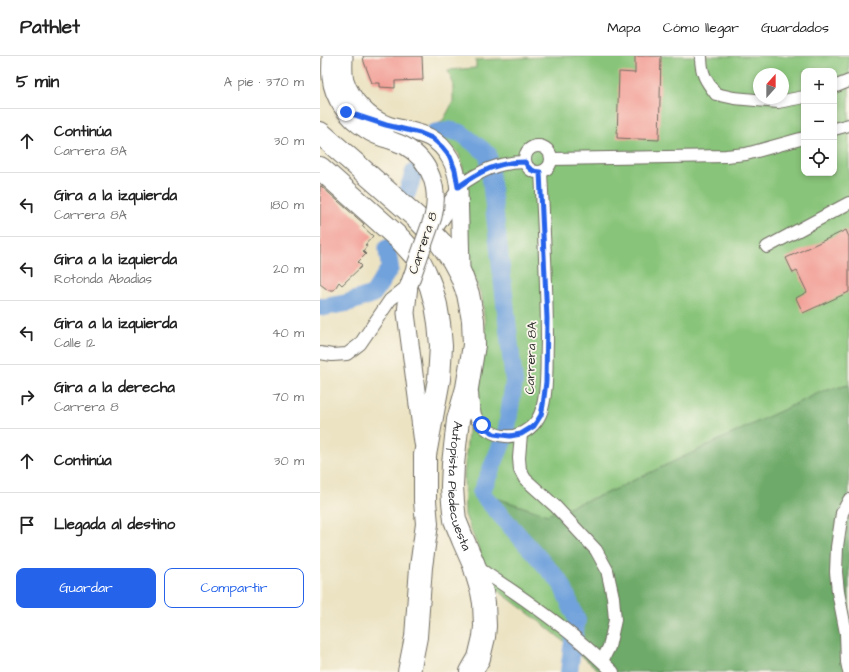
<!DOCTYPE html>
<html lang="es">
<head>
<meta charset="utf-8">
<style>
  body { margin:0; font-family:"Architects Daughter",sans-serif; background:#f6f6f6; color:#222 }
  .controls { position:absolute; right:12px; top:12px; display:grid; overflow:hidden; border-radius:8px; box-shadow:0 2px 6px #0003 }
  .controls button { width:36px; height:36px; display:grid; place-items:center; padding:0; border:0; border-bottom:1px solid #e0e0e0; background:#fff; color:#222; font:20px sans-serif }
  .compass { position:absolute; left:433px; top:12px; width:36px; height:36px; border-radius:50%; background:#fff; box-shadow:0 2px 6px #0003; rotate:21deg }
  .stop { position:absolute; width:12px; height:12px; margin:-9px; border:3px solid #2563eb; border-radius:50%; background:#fff }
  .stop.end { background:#2563eb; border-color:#fff; box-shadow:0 1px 4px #0008 }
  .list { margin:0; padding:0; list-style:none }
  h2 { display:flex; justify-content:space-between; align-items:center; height:52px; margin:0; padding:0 16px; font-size:17px }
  h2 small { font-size:13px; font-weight:400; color:#767676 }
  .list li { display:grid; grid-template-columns:26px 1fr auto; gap:12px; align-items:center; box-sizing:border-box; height:64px; padding:0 16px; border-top:1px solid #e0e0e0 }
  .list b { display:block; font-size:15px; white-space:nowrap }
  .list p { margin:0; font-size:13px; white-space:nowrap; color:#767676 }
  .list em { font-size:13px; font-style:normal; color:#767676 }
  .actions { display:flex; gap:8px; padding:12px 16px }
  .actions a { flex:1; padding:9px 0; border:1px solid #2563eb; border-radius:8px; text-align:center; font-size:14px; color:#2563eb }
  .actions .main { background:#2563eb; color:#fff }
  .icon { flex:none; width:22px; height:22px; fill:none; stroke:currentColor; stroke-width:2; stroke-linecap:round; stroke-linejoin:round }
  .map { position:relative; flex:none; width:529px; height:616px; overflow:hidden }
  header { display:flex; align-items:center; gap:24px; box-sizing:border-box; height:56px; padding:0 20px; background:#fff; border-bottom:1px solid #e0e0e0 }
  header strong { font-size:19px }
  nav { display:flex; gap:22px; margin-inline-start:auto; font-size:14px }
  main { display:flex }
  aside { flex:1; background:#fff }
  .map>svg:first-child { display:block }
  .green { fill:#88c479; stroke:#5a7852; fill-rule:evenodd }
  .forest { fill:#6eaa69; stroke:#4c6a4a }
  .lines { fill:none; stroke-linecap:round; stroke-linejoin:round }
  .river { stroke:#71a2dc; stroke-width:18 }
  .building { fill:#f29f96 }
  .street-casing { stroke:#6f6b60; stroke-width:14 }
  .secondary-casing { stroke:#6f6b60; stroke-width:19 }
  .highway-casing { stroke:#6f6b60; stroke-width:24 }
  .street { stroke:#fff; stroke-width:12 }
  .secondary { stroke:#fff; stroke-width:17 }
  .highway { stroke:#fff; stroke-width:22 }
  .secondary-bridge-casing { stroke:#6f6b60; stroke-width:19; stroke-linecap:butt }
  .secondary-bridge { stroke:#fff; stroke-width:17 }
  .route { stroke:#2563eb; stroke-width:5 }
  .labels { text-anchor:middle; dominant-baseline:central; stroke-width:3.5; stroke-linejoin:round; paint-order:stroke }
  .street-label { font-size:13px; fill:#2b2b2b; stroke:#fbf7ec }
</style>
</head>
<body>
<header>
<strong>Pathlet</strong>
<nav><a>Mapa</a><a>Cómo llegar</a><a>Guardados</a></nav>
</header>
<main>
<aside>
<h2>5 min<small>A pie · 370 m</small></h2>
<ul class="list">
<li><svg class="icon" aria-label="ahead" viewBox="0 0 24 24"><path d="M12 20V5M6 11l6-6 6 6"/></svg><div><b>Continúa</b><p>Carrera 8A</p></div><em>30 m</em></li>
<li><svg class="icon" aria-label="left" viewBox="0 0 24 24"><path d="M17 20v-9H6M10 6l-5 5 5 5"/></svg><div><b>Gira a la izquierda</b><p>Carrera 8A</p></div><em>180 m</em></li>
<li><svg class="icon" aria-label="left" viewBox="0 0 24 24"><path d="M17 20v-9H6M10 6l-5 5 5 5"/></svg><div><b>Gira a la izquierda</b><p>Rotonda Abadías</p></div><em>20 m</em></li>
<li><svg class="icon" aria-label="left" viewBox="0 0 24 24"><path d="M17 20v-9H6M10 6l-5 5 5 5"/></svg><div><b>Gira a la izquierda</b><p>Calle 12</p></div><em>40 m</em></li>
<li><svg class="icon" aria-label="right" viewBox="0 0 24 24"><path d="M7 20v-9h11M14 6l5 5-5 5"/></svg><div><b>Gira a la derecha</b><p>Carrera 8</p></div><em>70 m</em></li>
<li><svg class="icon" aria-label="ahead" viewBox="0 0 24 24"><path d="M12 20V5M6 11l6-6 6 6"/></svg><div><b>Continúa</b></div><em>30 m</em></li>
<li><svg class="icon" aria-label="arrive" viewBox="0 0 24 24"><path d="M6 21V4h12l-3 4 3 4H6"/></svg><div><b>Llegada al destino</b></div></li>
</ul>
<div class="actions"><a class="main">Guardar</a><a>Compartir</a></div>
</aside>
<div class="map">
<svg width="529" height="616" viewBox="0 0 529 616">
  <rect width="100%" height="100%" fill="#fbf7ec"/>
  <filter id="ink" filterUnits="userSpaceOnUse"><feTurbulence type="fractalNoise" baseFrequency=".025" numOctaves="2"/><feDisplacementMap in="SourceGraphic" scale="8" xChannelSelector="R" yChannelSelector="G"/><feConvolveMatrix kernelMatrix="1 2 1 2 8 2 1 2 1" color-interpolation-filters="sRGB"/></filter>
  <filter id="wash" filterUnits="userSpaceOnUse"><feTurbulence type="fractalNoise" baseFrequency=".012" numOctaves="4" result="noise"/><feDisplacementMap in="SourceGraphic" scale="16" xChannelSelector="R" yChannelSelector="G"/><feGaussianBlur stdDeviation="0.9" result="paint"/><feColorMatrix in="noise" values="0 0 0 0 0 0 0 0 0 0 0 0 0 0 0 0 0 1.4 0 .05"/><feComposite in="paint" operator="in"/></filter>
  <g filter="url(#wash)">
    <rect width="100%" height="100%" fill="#ece3c3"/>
    <path class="green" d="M 223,0 L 529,0 L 529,329 L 503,335 L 287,437 L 227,459 L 162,437 L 241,527 L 257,564 L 252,592 L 223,568 L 172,530 L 159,494 L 145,459 L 144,420 L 149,365 L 157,331 L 166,278 L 162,241 L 148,208 L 143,112 L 139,98 L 127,86 L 111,74 L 124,63 L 133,46 L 133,27 L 128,14 L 156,12 L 156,4 L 223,1 ZM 484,15 L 514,15 L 514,117 L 484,117 ZM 439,18 L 463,18 L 463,42 L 439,42 Z"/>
    <path class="forest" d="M 529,329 L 529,616 L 281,616 L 252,592 L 256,564 L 241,527 L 161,437 L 227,459 L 287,437 L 503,335 Z"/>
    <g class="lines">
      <g class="river">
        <path d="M 114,77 L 128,74 L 141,77 L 168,98 L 194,326 L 186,378 L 161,437 L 241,527 L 257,564 L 252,592 L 249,616"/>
        <path d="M 87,137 L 94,116"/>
        <path d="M 0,251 L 5,251 L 27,247 L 53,238 L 70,212 L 67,192"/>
      </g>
    </g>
    <g id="blocks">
      <g class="building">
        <path d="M 43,0 L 102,0 L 103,24 L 75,25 L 75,32 L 60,31 L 60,27 L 52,27 L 44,6 Z"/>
        <path d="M 315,0 L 341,0 L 339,84 L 297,82 L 299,16 L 315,17 Z"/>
        <path d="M 0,130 L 1,130 L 44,168 L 42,170 L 53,180 L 45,189 L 47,190 L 43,195 L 46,198 L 38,206 L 42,210 L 22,229 L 19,226 L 14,234 L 8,234 L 0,228 Z"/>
        <path d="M 526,174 L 529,181 L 529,236 L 483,257 L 476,242 L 487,236 L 477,215 L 473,217 L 466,202 Z"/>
      </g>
    </g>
  </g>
  <g filter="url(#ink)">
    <use href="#blocks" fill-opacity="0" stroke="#6f6b60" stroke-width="1"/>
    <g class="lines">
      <g class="street-casing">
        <g id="street">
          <path d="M 381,0 C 381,18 386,25 396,38 L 414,42 L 458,46 L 484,41"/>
          <path d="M 514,31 L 529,25"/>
          <path d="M 514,73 L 529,69"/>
          <circle cx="218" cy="103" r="13"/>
          <path d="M 232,103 L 406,100 L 426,98 L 484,82"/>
          <path d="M 138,131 C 160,115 178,106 205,106"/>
          <path d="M 447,191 L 529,147"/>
          <path d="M 0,297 L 12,299 L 27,298 L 40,288 L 70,244 L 89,229"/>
          <path d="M 152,337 C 153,346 152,355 157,363 C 160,368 164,371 168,374 C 191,389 218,375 223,349 C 228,329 226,307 227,286 C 227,229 224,173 221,116"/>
          <path d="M 201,378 L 199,402 L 200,414 L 205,423 L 235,450 L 276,494 L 287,514 L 293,541 L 295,564 L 289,591 L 282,605"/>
          <path d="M 155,510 C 192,534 230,560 264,589 C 274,598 284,607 293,616"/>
          <path d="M 529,616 L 527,606 L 526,577 L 518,536 L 516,516 L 517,491 L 522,457 L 529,444"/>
        </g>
      </g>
      <g class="secondary-casing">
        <g id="secondary">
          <path d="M 11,0 C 11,7 10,15 11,22 C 13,42 28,63 45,73 C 52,78 62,82 70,84"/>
          <path d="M 24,0 C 24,7 23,17 25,24 C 31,43 49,63 68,69 C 93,77 115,75 130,102 C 141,121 139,146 140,167 C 140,184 141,201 141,219"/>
          <path d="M 111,176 L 139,136"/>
          <path d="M 89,229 L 86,257 L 103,387"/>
        </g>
      </g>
      <g class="highway-casing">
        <g id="highway">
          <path id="s1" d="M 0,77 L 96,161 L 120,186 L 133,204 L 141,219 L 148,238 L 153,264 L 154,289 L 147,332 L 138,364 L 133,408 L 132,430 L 133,446 L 135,464 L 143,484 L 154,509 L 162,536 L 164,547 L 165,570 L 164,581 L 159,602 L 151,616"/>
          <path d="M 0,112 L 81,184 L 99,204 L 105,216 L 111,231 L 116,249 L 119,267 L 121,290 L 119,323 L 105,399 L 105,445 L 107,468 L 101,511 L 96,581 L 89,616"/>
        </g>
      </g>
      <use href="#street" class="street"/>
      <use href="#secondary" class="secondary"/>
      <use href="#highway" class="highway"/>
      <g class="secondary-bridge-casing">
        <path id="secondary-bridge" d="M 70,84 C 75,86 81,88 85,90 C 111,105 120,133 113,161 L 89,229"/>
      </g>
      <use href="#secondary-bridge" class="secondary-bridge"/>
    </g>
  </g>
  <g class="lines" filter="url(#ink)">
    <path class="route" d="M 26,56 L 66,69 L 100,77 L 112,82 L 122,91 L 130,101 L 135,114 L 138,131 C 160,115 178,106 205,106 C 208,113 213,116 220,116 L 227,262 L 226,326 L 223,349 L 221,359 L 214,370 L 201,378 L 190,380 L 174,378 L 162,369"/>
  </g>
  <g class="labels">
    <g class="street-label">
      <text transform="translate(103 187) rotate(-71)">Carrera 8</text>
      <text transform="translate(211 302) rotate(-88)">Carrera 8A</text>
      <text stroke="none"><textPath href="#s1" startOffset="417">Autopista Piedecuesta</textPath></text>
    </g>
  </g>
</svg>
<div class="controls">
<button>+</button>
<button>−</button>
<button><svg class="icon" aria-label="locate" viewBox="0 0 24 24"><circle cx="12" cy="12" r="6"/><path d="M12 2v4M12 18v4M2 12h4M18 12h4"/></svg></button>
</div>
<svg class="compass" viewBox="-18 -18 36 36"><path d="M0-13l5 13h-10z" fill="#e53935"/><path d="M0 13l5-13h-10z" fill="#767676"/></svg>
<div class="stop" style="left:162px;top:369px"></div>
<div class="stop end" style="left:26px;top:56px"></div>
</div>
</main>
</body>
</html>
